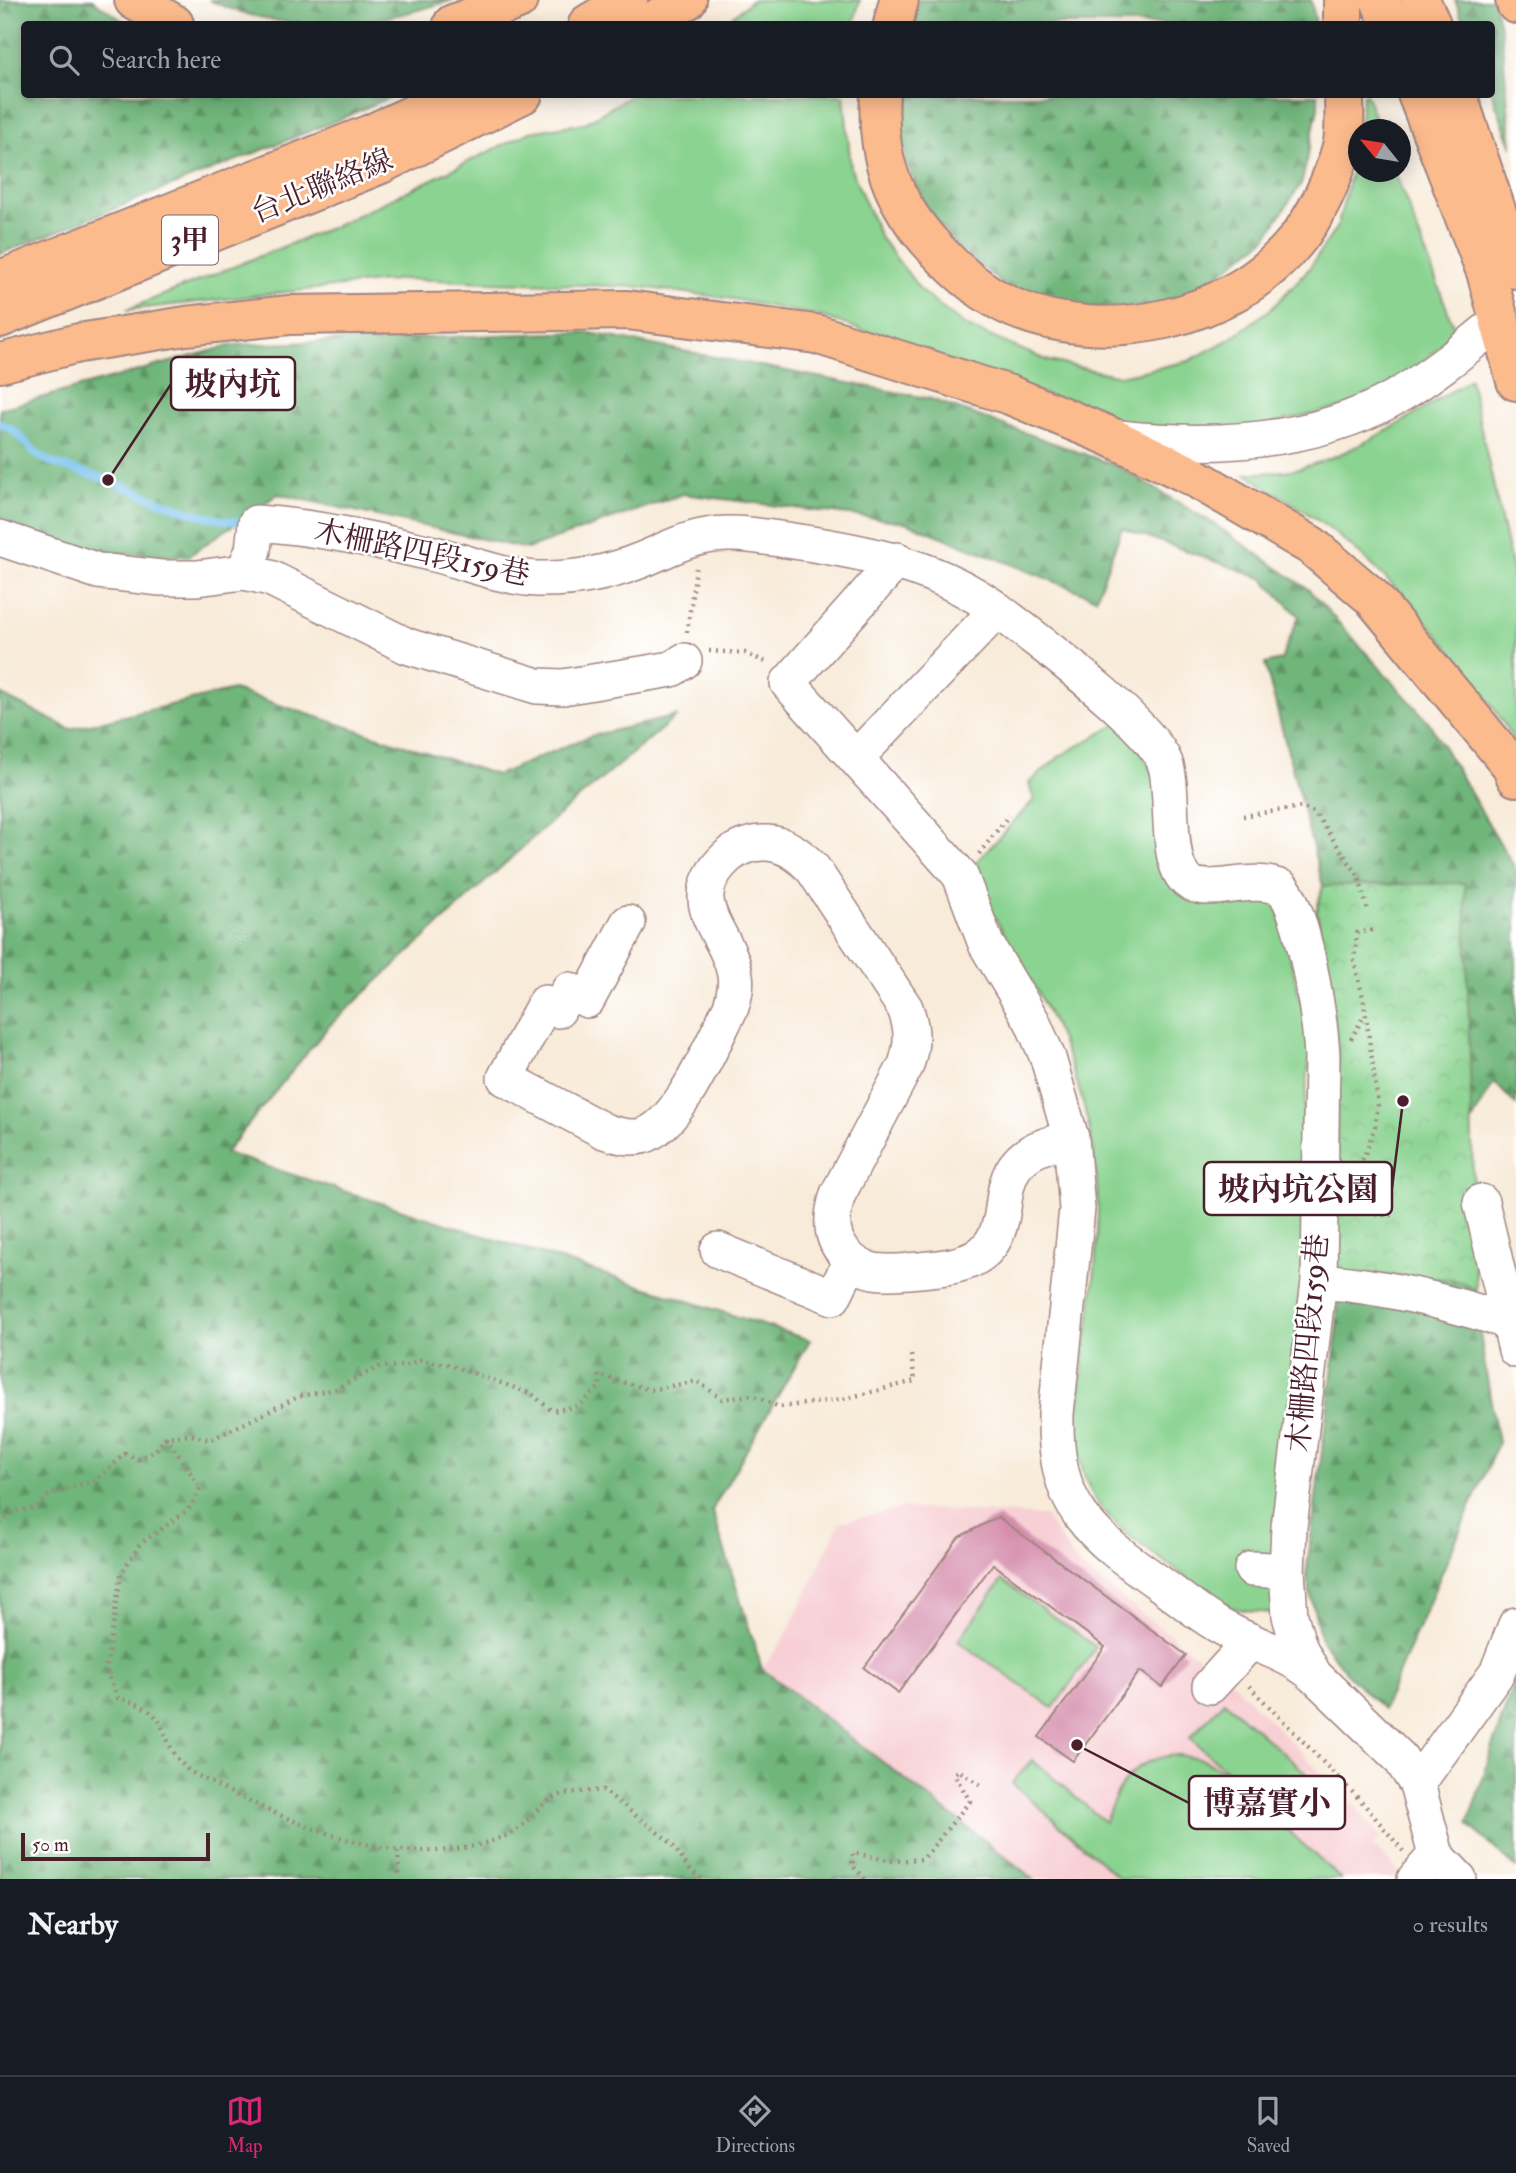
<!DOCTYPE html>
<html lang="en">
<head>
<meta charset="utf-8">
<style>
  body { margin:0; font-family:"IM FELL Double Pica","Noto Serif TC",serif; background:#20242c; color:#f1f3f6 }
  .compass { position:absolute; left:1348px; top:119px; width:63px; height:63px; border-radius:50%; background:#171b24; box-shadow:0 4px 18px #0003; rotate:300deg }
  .scale { position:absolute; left:21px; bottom:18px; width:189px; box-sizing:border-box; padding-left:7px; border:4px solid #4a1f2b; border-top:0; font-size:19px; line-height:24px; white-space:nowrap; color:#4a1f2b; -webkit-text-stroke:5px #fff; paint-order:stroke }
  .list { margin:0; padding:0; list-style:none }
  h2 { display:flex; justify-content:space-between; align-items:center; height:91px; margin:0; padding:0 28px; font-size:30px }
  h2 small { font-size:23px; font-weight:400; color:#9ea1a6 }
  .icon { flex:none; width:38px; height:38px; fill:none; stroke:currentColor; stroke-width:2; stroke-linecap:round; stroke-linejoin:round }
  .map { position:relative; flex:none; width:1516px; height:1879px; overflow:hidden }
  .search { position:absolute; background:#171b24; box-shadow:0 4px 18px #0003; left:21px; right:21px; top:21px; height:77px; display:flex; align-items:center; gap:18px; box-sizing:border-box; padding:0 24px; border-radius:7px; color:#9ea1a6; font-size:26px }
  .sheet { height:196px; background:#171b24 }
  nav { display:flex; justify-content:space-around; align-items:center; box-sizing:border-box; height:98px; border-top:2px solid #363941; background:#171b24; font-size:19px; color:#9ea1a6 }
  nav a { display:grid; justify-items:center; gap:4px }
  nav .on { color:#db2777 }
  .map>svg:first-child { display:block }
  .built { fill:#f7cfd4 }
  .grass { fill:#8ad390; stroke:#6a795e; stroke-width:2 }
  .forest { fill:url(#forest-firs); stroke:#5c6a52; stroke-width:2 }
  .park { fill:url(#park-crowns); stroke:#6a795e; stroke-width:2 }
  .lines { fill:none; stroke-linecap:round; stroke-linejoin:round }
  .stream { stroke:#74c1ee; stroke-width:8 }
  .building { fill:#d58dac }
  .minor-casing { stroke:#a18582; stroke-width:38 }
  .highway-casing { stroke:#a18582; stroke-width:42 }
  .path { stroke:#a18582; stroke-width:4.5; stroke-dasharray:2 5; stroke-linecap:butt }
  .minor { stroke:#fff; stroke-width:35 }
  .highway { stroke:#fbbb8d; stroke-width:38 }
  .labels { text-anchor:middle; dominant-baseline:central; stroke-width:5; stroke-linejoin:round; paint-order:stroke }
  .shield { fill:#fff; stroke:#80626b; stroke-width:2 }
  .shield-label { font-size:28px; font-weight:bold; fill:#4a1f2b }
  .street-label { font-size:30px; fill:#4a1f2b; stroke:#fff }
  .leader { fill:none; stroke:#4a1f2b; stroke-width:2.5 }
  .callout-dot { fill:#4a1f2b; stroke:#fff; stroke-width:2.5 }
  .callout { fill:#fff; stroke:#4a1f2b; stroke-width:2.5 }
  .callout-label { font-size:32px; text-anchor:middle; font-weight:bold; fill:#4a1f2b }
</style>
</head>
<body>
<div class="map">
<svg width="1516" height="1879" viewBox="0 0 1516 1879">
  <defs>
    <pattern id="forest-firs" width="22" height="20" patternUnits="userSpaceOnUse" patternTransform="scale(1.75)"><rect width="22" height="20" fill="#6fb57a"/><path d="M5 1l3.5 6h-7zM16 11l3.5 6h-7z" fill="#5d9364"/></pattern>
    <pattern id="park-crowns" width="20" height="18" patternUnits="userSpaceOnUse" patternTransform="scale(1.75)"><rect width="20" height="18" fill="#8ad390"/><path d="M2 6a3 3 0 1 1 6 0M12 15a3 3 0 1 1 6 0" fill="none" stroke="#79b57c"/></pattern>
  </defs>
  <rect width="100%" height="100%" fill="#fff"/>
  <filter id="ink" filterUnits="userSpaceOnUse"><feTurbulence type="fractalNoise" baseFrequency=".0143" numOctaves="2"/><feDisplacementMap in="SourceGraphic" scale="14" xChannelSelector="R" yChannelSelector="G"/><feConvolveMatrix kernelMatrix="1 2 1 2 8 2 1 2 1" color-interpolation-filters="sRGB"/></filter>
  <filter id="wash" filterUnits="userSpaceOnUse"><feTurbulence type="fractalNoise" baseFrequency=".00686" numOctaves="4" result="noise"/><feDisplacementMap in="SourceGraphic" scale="28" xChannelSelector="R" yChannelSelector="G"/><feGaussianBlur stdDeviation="1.57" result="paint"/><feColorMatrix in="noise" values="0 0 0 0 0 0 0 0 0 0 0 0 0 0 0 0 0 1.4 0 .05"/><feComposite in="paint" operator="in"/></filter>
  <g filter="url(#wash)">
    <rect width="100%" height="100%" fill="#f8ebd9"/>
    <path class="built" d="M 903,1508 L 1045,1516 L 1080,1567 L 1229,1679 L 1358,1810 L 1381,1838 L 1373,1845 L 1399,1872 L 1393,1879 L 1034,1879 L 762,1669 L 786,1635 L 840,1522 Z"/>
    <g class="grass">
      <path d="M 752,0 L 860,0 L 853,24 L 724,24 Z"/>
      <path d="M 1366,94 L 1379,129 L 1358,130 L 1358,172 L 1395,172 L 1456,333 L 1397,383 L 1344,407 L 1245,429 L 1136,426 L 824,317 L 733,299 L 641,287 L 404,279 L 126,310 L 335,226 L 530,132 L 585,123 L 632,95 L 844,95 L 851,169 L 880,237 L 923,293 L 965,326 L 1049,361 L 1120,376 L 1189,361 L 1230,339 L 1272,308 L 1309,269 L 1338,225 L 1355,155 L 1363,95 Z"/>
      <path d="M 1470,379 L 1516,587 L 1516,745 C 1476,672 1394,577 1327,527 C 1301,508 1273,491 1246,474 C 1263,472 1283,473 1300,468 C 1362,451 1417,413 1470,379 Z"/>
      <path d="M 1119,723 L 1146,758 L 1161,792 L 1163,865 L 1265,893 L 1277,903 L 1311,1044 L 1301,1138 L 1309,1201 L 1306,1284 L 1274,1552 L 1263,1582 L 1274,1589 L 1279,1614 C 1264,1612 1227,1610 1216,1603 C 1203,1595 1192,1581 1179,1572 C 1113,1525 1075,1504 1077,1415 C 1084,1348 1098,1277 1098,1209 C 1097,1075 1033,981 967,872 L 1034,800 L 1029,783 L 1060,756 Z"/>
      <path d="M 1002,1580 L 1096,1647 L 1053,1708 L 958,1641 Z"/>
      <path d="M 1224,1701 L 1315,1781 L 1281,1819 L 1190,1738 Z"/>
      <path d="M 1180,1755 L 1203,1760 L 1222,1770 L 1341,1879 L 1120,1879 L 1012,1783 L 1032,1760 L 1105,1822 C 1120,1782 1133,1757 1180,1755 Z"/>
    </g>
    <g class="forest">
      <path d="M 0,0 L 92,0 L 128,24 L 24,24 L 24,94 L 395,95 L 338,120 L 0,254 Z"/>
      <path d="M 209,0 L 453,0 C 367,27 293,38 209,0 Z"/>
      <path d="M 918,0 L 1311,0 L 1316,24 L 911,24 Z"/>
      <path d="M 1455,0 L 1494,0 L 1501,32 L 1512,147 L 1492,94 L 1492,24 L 1464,24 Z"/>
      <path d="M 901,95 L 1318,95 L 1318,108 L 1302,182 L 1265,239 L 1209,282 L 1162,306 L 1067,308 L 1006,287 L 958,247 L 927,209 L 906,162 L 899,108 Z"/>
      <path d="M 585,332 L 931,399 L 1117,466 L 1211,522 L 1308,589 L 1428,721 L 1516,870 L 1516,1105 L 1494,1082 L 1457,1148 L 1483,1355 L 1498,1443 L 1383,1709 L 1348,1675 L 1321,1640 L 1306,1575 L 1337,1334 L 1338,1049 L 1316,912 L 1323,886 L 1265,664 L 1281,660 L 1299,616 L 1262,578 L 1122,528 L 1096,598 L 905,522 L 683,494 L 527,549 L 278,494 L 187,557 L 83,551 L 0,530 L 0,409 L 232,345 Z"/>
      <path d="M 233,690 L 497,775 L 590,736 L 677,716 L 549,823 L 328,1027 L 225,1153 L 810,1340 L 712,1510 L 762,1669 L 1034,1879 L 0,1879 L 0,694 L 70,729 Z"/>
      <path d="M 1516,1675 L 1516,1868 L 1468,1824 Z"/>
    </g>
    <path class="park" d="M 1465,883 L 1476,1290 L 1453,1279 L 1335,1274 L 1338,1049 L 1317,912 L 1323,886 Z"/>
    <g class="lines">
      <path class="stream" d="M 0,424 C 21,430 28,451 46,460 C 65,469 88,473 108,480 C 156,499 193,518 247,523"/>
    </g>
    <g id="blocks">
      <path class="building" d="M 998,1517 L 1186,1655 L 1162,1687 L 1140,1671 L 1073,1761 L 1039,1737 L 1105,1647 L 993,1564 L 898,1693 L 864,1668 L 959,1537 Z"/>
    </g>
  </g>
  <g filter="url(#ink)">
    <use href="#blocks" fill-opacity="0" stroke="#a18582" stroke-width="2"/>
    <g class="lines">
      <g class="minor-casing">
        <g id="minor">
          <path d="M 1119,438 C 1211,448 1312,444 1394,398 C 1433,376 1467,347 1501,319"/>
          <path d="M 0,538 L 98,571 L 161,578 L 197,578 L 244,572 L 270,578 L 407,646 L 537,686 L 563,687 L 672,669 L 684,661"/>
          <path d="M 897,560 L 788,683 L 960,875 L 986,944 L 1032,1021 L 1048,1058 L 1071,1138 L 1077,1209 L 1056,1414 C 1054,1509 1090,1534 1162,1585 C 1185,1602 1208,1621 1233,1633 C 1262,1648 1289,1654 1314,1675"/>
          <path d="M 244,572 L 253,550 L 256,523 C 318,527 381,541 442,556 C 473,565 505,577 537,579 C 573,580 606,574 639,561 C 660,553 680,541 702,537 C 732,530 763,537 793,541 C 868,552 937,566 999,611 C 1037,640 1150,723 1165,763 C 1176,793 1162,870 1192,884 C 1214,894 1251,875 1282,888 C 1304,911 1320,1021 1322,1055 L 1319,1281 L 1289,1527 L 1287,1571 L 1290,1616 L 1299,1647 L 1314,1675 L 1400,1758 L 1417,1784 L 1436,1855 L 1459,1879"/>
          <path d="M 856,758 L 997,610"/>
          <path d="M 628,923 L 587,1000 L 569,990 L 558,1010 L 545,1003 L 505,1078 L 604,1131 C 616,1135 629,1139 642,1136 C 680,1126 713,1041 731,1007 C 734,997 737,986 735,975 C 729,932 678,903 727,857 C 737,848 753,842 767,843 C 786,844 800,855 813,869 L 905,1008 C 913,1029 913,1043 906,1065 L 838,1194 C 831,1216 829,1236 845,1254 C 863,1275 884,1273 909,1271 C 958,1266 996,1267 1003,1208 C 1005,1192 1007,1175 1018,1163 C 1032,1147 1052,1144 1071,1138"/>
          <path d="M 1481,1202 L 1516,1350"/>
          <path d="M 718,1250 L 833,1297 L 851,1261"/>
          <path d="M 1319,1281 C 1385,1286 1444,1301 1507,1321"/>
          <path d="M 1252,1569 L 1287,1571"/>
          <path d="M 1210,1686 L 1251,1641"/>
          <path d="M 1417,1784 L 1497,1673 L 1516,1625"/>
          <path d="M 1415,1879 L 1436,1855"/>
        </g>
      </g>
      <g class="highway-casing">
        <g id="highway">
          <path d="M 134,0 L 174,24"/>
          <path d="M 1343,0 L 1343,24"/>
          <path d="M 1380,0 L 1390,24"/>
          <path d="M 1420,0 L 1431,24"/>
          <path d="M 1515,0 L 1516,4"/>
          <path d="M 453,24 L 518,0"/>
          <path d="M 588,24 L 628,0"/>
          <path d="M 649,24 L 687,0"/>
          <path d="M 893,24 L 899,0"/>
          <path d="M 880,94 C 876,157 892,202 935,248 C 957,272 984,295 1014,308 C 1107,347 1231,320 1295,242 C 1316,217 1333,179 1342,147 C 1346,132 1344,111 1344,94"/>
          <path d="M 1417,94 L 1486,272 L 1516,381"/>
          <path d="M 1457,94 L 1516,269"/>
          <path d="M 0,280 L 368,135 L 458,94"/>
          <path d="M 0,318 L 381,164 L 523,94"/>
          <path d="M 0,363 L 79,343 L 186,326 L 289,315 L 627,310 L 816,334 L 1010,395 L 1109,436 L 1194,477 L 1312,546 L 1372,597 L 1511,765 L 1516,777"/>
        </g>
      </g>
      <g class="path">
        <path d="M 687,632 L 696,568"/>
        <path d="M 709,651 L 745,653 L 768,663"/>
        <path d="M 1243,816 L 1301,807 L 1314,812 L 1358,875 L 1368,910"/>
        <path d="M 979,854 L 1009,815"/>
        <path d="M 1372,930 L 1357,933 L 1354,960 L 1364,1002 L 1378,1103 L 1375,1127 L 1360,1167 L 1373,1199 L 1373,1215 L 1397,1215"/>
        <path d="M 1351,1039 L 1364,1016"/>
        <path d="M 166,1437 L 201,1488 L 188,1510 L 140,1544 L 121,1574 L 106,1670 L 118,1698 C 175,1712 154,1734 184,1766 C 189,1772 199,1776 206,1780 C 297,1826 408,1879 510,1834 C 527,1826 538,1804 555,1797 C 568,1791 589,1792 603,1790 L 670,1842 L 691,1871 L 702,1879"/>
        <path d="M 0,1523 L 13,1512 L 38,1507 L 50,1494 L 97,1480 L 125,1454 L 138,1459 L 155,1451 L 166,1437 L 192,1435 L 210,1440 L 300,1396 L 335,1389 L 379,1367 L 404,1366 L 420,1360 L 447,1364 L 532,1394 L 552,1411 L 579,1406 L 600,1387 L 599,1375 L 650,1390 L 697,1381 L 722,1399 L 752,1395 L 779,1407 L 843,1399 L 915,1381 L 911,1355"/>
        <path d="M 1249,1686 L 1363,1803 L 1403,1851"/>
        <path d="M 398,1851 L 399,1879"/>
        <path d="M 865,1879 L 852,1865 L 853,1853 L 893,1861 L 923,1859 L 970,1801 L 954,1774 L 958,1770 L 984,1787"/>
      </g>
      <use href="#minor" class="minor"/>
      <use href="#highway" class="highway"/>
    </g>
  </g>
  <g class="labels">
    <rect class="shield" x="162" y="215.5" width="56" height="49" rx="5"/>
    <g class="shield-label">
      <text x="190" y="240">3甲</text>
    </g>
    <g class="street-label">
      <text transform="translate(322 186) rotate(-22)">台北聯絡線</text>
      <text transform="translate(422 553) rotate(12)">木柵路四段159巷</text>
      <text transform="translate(1308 1343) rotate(-85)">木柵路四段159巷</text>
    </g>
  </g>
  <path class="leader" d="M108 480L171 384M1403 1101L1392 1188M1077 1745L1189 1803"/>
  <g class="callout-dot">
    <circle cx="108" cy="480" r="7"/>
    <circle cx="1403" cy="1101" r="7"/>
    <circle cx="1077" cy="1745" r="7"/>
  </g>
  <g class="callout">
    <rect x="171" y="357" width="124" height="53" rx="7"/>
    <rect x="1204" y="1162" width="188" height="53" rx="7"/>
    <rect x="1189" y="1776" width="156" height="53" rx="7"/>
  </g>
  <g class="callout-label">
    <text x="233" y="395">坡內坑</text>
    <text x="1298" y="1200">坡內坑公園</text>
    <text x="1267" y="1814">博嘉實小</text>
  </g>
</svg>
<svg class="compass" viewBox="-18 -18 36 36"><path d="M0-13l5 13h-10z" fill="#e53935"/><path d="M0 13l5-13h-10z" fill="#9ea1a6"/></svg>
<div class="scale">50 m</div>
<div class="search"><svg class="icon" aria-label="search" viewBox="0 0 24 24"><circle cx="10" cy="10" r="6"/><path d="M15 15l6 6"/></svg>Search here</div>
</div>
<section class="sheet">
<h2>Nearby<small>0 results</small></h2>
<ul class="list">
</ul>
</section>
<nav>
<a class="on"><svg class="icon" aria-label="map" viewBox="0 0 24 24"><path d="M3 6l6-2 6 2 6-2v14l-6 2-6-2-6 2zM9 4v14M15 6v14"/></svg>Map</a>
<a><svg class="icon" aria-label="directions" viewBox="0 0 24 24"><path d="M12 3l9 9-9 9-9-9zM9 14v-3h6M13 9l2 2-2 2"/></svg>Directions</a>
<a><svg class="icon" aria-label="saved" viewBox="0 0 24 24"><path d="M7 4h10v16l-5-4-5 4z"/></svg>Saved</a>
</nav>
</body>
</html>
